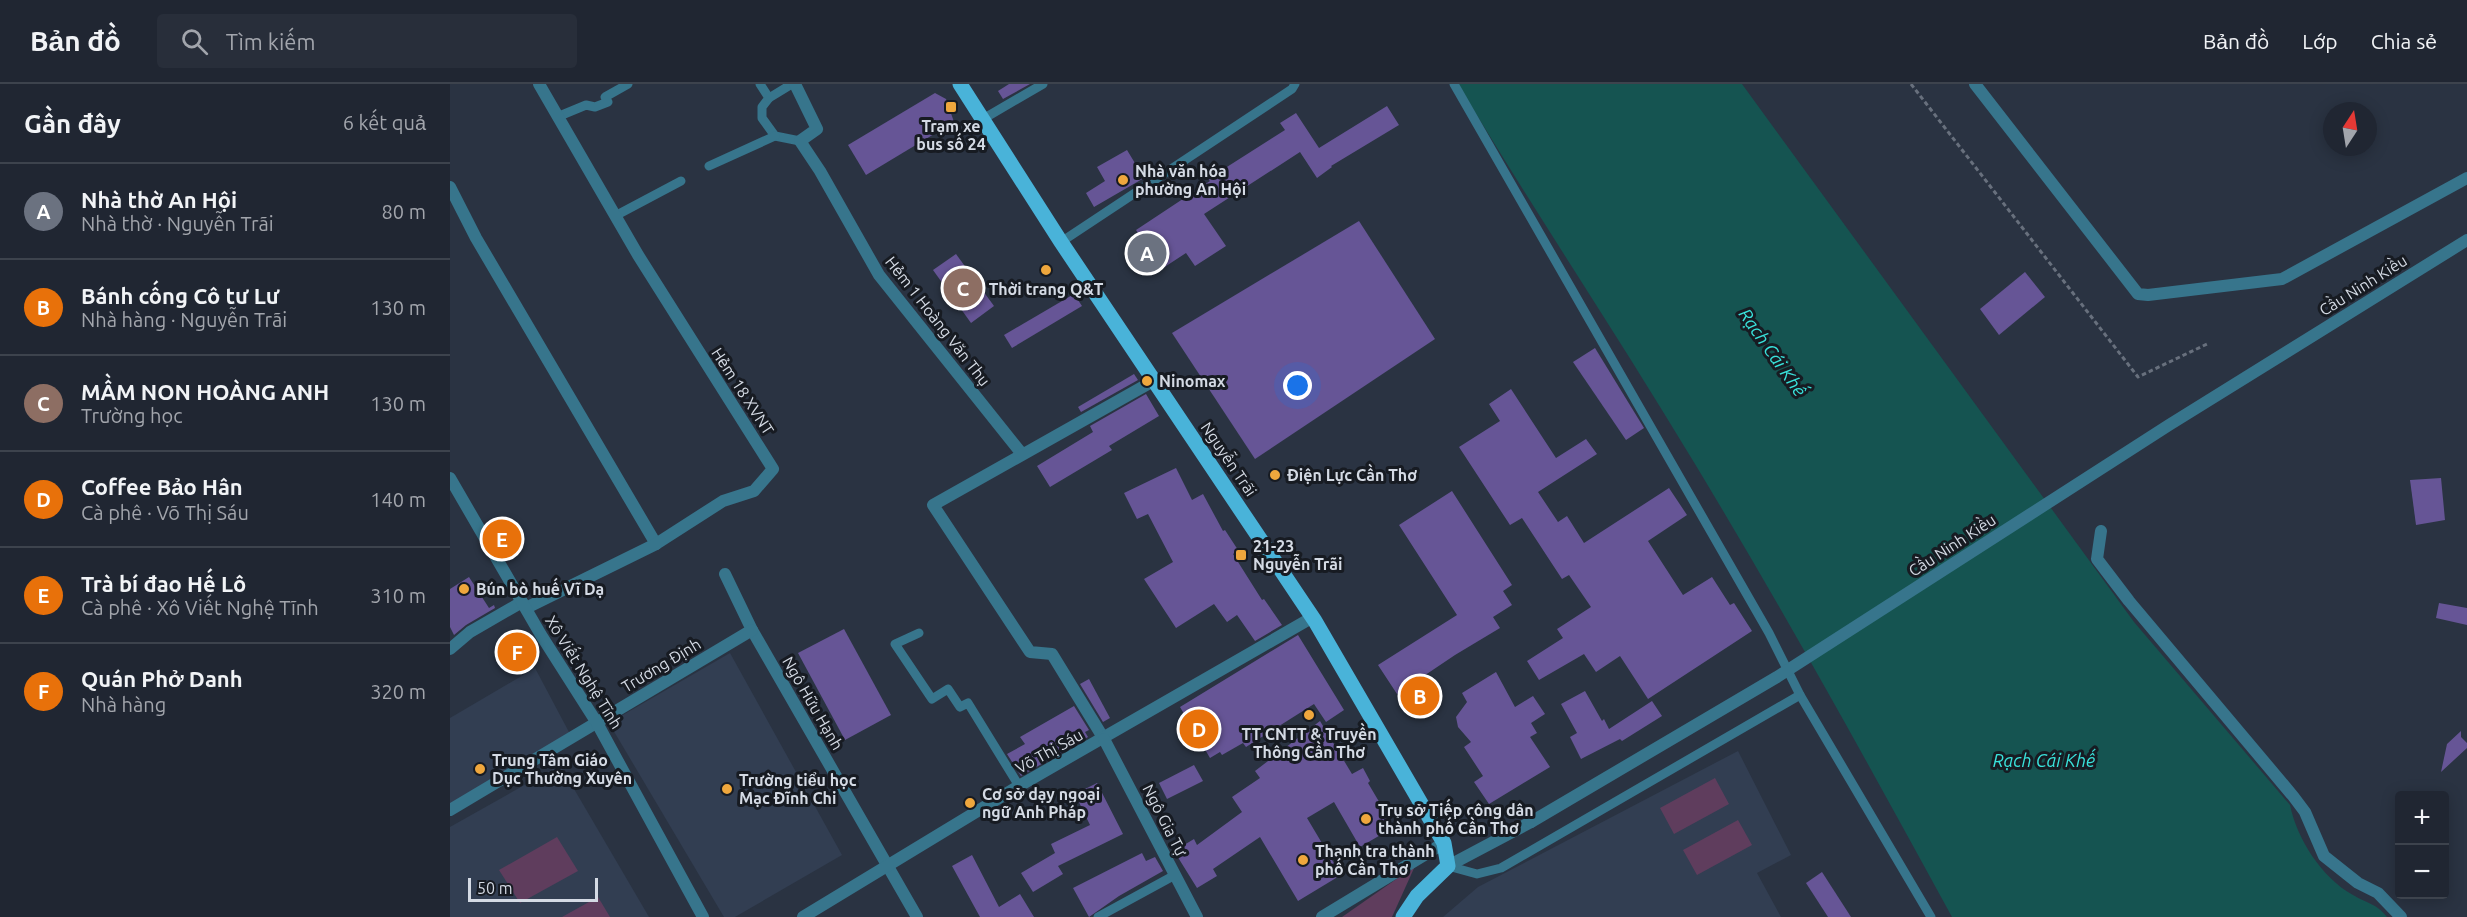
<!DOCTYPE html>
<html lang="vi">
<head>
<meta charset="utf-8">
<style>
  body { margin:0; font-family:Ubuntu,sans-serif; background:#282e3a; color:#f1f3f6 }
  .controls { position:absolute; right:18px; bottom:18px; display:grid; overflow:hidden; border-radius:6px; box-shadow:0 3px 15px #0003 }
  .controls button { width:54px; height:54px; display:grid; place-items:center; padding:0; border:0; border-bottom:2px solid #3d434d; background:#202632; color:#f1f3f6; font:30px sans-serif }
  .compass { position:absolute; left:1873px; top:18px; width:54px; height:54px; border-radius:50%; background:#202632; box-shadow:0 3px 15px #0003; rotate:12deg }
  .scale { position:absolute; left:18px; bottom:15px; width:130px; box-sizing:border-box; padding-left:6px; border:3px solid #d4dae4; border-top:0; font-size:16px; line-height:21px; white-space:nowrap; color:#d4dae4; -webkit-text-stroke:4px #171b22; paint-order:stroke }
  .you { position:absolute; left:848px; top:302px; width:21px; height:21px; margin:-15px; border:4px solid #fff; border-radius:50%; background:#1a73e8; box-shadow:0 0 0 9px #1a73e833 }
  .badge { display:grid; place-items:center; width:39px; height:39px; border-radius:50%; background:#0b8043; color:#fff; font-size:20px; font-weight:700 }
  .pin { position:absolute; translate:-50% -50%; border:3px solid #fff; box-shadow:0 2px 6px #0006 }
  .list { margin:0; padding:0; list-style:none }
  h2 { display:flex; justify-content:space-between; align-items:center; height:78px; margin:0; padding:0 24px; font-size:26px }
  h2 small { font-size:20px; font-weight:400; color:#a2a5ac }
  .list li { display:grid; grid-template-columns:39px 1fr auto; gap:18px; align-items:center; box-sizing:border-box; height:96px; padding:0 24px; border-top:2px solid #3d434d }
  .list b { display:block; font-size:22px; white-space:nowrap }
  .list p { margin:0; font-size:20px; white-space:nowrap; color:#a2a5ac }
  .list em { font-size:20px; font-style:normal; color:#a2a5ac }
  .icon { flex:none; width:33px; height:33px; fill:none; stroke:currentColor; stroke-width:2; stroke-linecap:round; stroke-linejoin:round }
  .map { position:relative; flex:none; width:2017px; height:833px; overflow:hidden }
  header { display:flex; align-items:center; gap:36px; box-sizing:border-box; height:84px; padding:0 30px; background:#202632; border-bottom:2px solid #3d434d }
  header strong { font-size:28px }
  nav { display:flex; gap:33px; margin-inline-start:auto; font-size:21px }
  .search { width:420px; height:54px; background:#282e3a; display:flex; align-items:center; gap:15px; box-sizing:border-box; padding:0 21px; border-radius:6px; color:#a2a5ac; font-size:22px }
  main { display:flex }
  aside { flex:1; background:#202632 }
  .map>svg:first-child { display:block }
  .built { fill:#323e52 }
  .green { fill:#5f3d5d }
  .water { fill:#155451 }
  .building { fill:#665596 }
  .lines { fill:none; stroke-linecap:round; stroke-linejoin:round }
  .path { stroke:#68707d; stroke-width:3; stroke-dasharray:4.5 3; stroke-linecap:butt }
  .service { stroke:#37758c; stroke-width:9 }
  .pedestrian { stroke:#37758c; stroke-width:12 }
  .minor { stroke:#37758c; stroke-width:12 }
  .tertiary { stroke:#37758c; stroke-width:12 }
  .primary { stroke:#49b3d9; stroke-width:15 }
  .tertiary-bridge { stroke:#37758c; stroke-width:12 }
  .poi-dot { fill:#efa73d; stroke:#171b22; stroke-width:2 }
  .labels { text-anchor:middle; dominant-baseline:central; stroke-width:6; stroke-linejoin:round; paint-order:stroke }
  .poi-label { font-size:16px; font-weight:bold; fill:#d4dae4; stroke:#171b22; text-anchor:start }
  .street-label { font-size:16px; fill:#d4dae4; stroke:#171b22 }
  .water-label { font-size:18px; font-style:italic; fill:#39e2db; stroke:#171b22 }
</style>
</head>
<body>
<header>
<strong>Bản đồ</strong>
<div class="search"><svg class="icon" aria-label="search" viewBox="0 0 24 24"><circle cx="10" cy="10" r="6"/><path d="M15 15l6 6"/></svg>Tìm kiếm</div>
<nav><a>Bản đồ</a><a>Lớp</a><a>Chia sẻ</a></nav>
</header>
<main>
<aside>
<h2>Gần đây<small>6 kết quả</small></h2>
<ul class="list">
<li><span class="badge" style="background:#6b7280">A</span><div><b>Nhà thờ An Hội</b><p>Nhà thờ · Nguyễn Trãi</p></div><em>80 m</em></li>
<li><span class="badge" style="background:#e8710a">B</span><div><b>Bánh cống Cô tư Lư</b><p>Nhà hàng · Nguyễn Trãi</p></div><em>130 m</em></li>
<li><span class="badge" style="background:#8d6e63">C</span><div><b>MẦM NON HOÀNG ANH</b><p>Trường học</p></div><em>130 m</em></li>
<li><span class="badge" style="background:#e8710a">D</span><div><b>Coffee Bảo Hân</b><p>Cà phê · Võ Thị Sáu</p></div><em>140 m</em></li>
<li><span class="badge" style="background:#e8710a">E</span><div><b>Trà bí đao Hế Lô</b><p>Cà phê · Xô Viết Nghệ Tĩnh</p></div><em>310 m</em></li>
<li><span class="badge" style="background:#e8710a">F</span><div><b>Quán Phở Danh</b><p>Nhà hàng</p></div><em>320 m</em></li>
</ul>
</aside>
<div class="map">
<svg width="2017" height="833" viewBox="0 0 2017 833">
  <rect width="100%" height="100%" fill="#2a3342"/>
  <g class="built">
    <path d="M 280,569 L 392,771 L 285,833 L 274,833 L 159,639 Z"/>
    <path d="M 85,584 L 120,650 L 0,721 L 0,634 Z"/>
    <path d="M 1288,667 L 1341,771 L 1307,789 L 1331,833 L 993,833 L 1028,803 Z"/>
    <path d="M 110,681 L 199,833 L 0,833 L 0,743 Z"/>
  </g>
  <g class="green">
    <path d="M 1265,694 L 1279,720 L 1224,750 L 1210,724 Z"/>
    <path d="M 1288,736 L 1302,761 L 1247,791 L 1233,766 Z"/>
    <path d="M 107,753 L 128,787 L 70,819 L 49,786 Z"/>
    <path d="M 965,782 L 942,833 L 892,833 Z"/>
    <path d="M 148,813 L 160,833 L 112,833 Z"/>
  </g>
  <path class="water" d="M 1008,0 L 1292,0 L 1684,538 L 1840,721 C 1847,755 1872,794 1903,811 C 1918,820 1926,819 1937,833 L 1502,833 C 1419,681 1335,529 1245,380 C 1168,252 1085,128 1008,0 Z"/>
  <g class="building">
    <path d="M 559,0 L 580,0 L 553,15 L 548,7 Z"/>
    <path d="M 485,9 L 496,15 L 504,38 L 416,91 L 398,61 Z"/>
    <path d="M 937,22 L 949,41 L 881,82 L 882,83 L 867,94 L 850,68 L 754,130 L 776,162 L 745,182 L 736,169 L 704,190 L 691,171 L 699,166 L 686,146 L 760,97 L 758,95 L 835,46 L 830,39 L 846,29 L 869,64 Z"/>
    <path d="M 677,66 L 694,94 L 644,123 L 636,109 L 655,97 L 647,83 Z"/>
    <path d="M 909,137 L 985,255 L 805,375 L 722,249 Z"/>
    <path d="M 506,170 L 544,222 L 521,239 L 483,186 Z"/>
    <path d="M 1575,188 L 1595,213 L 1549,251 L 1530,225 Z"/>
    <path d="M 624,210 L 632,222 L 562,264 L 554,251 Z"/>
    <path d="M 1145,264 L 1194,344 L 1176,356 L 1123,278 Z"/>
    <path d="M 684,290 L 688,296 L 631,328 L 628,323 Z"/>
    <path d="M 1061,305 L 1106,374 L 1136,355 L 1147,370 L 1088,408 L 1108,438 L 1117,432 L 1134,459 L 1219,404 L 1237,431 L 1198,457 L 1233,511 L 1262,493 L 1280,521 L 1284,519 L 1302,547 L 1198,615 L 1170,572 L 1146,588 L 1134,570 L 1089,596 L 1077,577 L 1113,554 L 1107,545 L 1141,523 L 1119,491 L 1112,495 L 1072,434 L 1060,441 L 1009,363 L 1050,337 L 1039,320 Z"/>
    <path d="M 696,310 L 709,332 L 659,362 L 662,366 L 600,403 L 587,382 L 643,348 L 640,342 Z"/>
    <path d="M 726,384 L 742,416 L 753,410 L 773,447 L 775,446 L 788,466 L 783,470 L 812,516 L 814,515 L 832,541 L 805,557 L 787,531 L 777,538 L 764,520 L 726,544 L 694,495 L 723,478 L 698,430 L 687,435 L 674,409 Z"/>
    <path d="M 1991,394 L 1995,436 L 1966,441 L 1960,396 Z"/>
    <path d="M 1002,407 L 1062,501 L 1053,507 L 1062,521 L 1043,533 L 1050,544 L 1005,571 L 947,610 L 928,581 L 1007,531 L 949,441 Z"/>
    <path d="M 19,493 L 39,524 L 44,521 L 45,524 L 16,541 L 4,551 L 0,543 L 0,505 Z"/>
    <path d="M 1989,519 L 2017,524 L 2017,541 L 1986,534 Z"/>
    <path d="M 394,545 L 441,631 L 395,656 L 348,569 Z"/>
    <path d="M 848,551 L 894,626 L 876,638 L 864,620 L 796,663 L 793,659 L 772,671 L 770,668 L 760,674 L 730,623 Z"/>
    <path d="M 1046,588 L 1065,623 L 1083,612 L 1095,630 L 1081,639 L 1087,649 L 1080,653 L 1100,683 L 1039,720 L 1024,698 L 1033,692 L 1014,663 L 1021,658 L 1008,643 L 1006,633 L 1017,618 L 1012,609 Z"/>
    <path d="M 639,595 L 660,634 L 653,638 L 630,600 Z"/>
    <path d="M 1135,607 L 1152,637 L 1154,635 L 1159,645 L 1202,617 L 1212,632 L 1172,657 L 1170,655 L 1131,675 L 1120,653 L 1127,649 L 1111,620 Z"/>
    <path d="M 624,622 L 639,646 L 635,648 L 638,653 L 571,692 L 557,670 L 575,660 L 570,653 Z"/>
    <path d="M 870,637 L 902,690 L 913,684 L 920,697 L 918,699 L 944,743 L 910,763 L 884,718 L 857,734 L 891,791 L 848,817 L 810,753 L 763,785 L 767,792 L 747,804 L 724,767 L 744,755 L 747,761 L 792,728 L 782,713 L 810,694 L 805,687 Z"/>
    <path d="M 2011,647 L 2011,653 L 2017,659 L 2017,664 L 1991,688 L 1997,660 Z"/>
    <path d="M 744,681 L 753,697 L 717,715 L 709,699 Z"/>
    <path d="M 647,699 L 673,750 L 608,782 L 613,790 L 583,808 L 571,789 L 605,769 L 601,760 L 640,741 L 625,710 Z"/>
    <path d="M 692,769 L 696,777 L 705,773 L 713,787 L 669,812 L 639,833 L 623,804 Z"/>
    <path d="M 522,771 L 549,823 L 570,810 L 584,833 L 530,833 L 502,782 Z"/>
    <path d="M 1372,788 L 1401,833 L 1378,833 L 1356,799 Z"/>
  </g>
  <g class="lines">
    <path class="path" d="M 1461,0 L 1688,293 L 1757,260"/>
    <g class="service">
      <path d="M 310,0 L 319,14 L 312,23 L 312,34 L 325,52 L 350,57"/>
      <path d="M 1004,0 L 1319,549 L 1350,611 L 1481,833"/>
      <path d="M 319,14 L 342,0"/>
      <path d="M 107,33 L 136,21 L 145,23 L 158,18 L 155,13 L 178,0"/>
      <path d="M 533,35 L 593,0"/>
      <path d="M 259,82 L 325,52"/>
      <path d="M 165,132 L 231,97"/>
      <path d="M 611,158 L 842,5 L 845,0"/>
      <path d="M 469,549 L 445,560 L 482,615 L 498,605 L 510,623 L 518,619 L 569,702"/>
      <path d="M 998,782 L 1027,790 L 1051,784 L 1350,611"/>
      <path d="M 648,833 L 725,791"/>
    </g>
    <path class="pedestrian" d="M 1651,447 L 1647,475 L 1679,517 L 1843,712 L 1855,728 L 1874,772 L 1908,799 L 1928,809 L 1951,833"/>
    <g class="minor">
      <path d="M 345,0 L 367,45 L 350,57 L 370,87 L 429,191 L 572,370"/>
      <path d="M 1525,0 L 1688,210 L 1698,211 L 1832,195 L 2017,94"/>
      <path d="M 0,103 L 26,154 L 206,460"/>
      <path d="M 275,490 L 302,546 L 467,833"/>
      <path d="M 76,524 L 206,460 L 273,417 L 304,407 L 323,385 L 188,171 L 89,0"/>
      <path d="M 0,565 L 20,548 L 72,518"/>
      <path d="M 654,655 L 602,570 L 580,568 L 483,421 L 705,296"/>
      <path d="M 0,726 L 302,546"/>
      <path d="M 353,833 L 569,702 L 863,533"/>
      <path d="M 872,833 L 994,759"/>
    </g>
    <g class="tertiary">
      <path d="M 0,394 L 91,551 L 147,639 L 253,833"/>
      <path d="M 654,655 L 747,833"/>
      <path d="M 998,782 L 1081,738"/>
    </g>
    <path class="primary" d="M 510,0 L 611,158 L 865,537 L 994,759 L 998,782 L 967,812 L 953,833"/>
    <path class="tertiary-bridge" d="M 1081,738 L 1327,593 L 1719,341 L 2017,156"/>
  </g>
  <g class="poi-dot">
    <rect x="495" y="17" width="12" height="12" rx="3"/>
    <circle cx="673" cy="96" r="6"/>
    <circle cx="596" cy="186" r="6"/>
    <circle cx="697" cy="297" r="6"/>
    <circle cx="825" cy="391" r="6"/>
    <rect x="785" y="465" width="12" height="12" rx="3"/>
    <circle cx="14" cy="505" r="6"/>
    <circle cx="859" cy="631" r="6"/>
    <circle cx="30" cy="685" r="6"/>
    <circle cx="277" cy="705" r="6"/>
    <circle cx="520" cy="719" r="6"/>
    <circle cx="916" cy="735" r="6"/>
    <circle cx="853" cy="776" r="6"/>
  </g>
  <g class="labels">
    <g class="poi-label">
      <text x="501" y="42" text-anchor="middle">Trạm xe<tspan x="501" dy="18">bus số 24</tspan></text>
      <text x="685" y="87">Nhà văn hóa<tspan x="685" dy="18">phường An Hội</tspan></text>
      <text x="596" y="205" text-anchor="middle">Thời trang Q&amp;T</text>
      <text x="709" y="297">Ninomax</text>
      <text x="837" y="391">Điện Lực Cần Thơ</text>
      <text x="803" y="462">21-23<tspan x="803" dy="18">Nguyễn Trãi</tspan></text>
      <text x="26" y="505">Bún bò huế Vĩ Dạ</text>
      <text x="859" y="650" text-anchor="middle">TT CNTT &amp; Truyền<tspan x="859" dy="18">Thông Cần Thơ</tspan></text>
      <text x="42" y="676">Trung Tâm Giáo<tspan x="42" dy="18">Dục Thường Xuyên</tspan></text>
      <text x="289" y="696">Trường tiểu học<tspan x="289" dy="18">Mạc Đĩnh Chi</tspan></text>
      <text x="532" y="710">Cơ sở dạy ngoại<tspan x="532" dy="18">ngữ Anh Pháp</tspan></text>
      <text x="928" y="726">Trụ sở Tiếp công dân<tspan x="928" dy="18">thành phố Cần Thơ</tspan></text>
      <text x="865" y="767">Thanh tra thành<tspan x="865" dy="18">phố Cần Thơ</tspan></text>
    </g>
    <g class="street-label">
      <text transform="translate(1913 201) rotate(-32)">Cầu Ninh Kiều</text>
      <text transform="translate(488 237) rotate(52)">Hẻm 1 Hoàng Văn Thụ</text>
      <text transform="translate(293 307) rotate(57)">Hẻm 18 XVNT</text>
      <text transform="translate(779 375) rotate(56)">Nguyễn Trãi</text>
      <text transform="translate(1502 461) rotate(-33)">Cầu Ninh Kiều</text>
      <text transform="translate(211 581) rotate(-31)">Trương Định</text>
      <text transform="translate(134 588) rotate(58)">Xô Viết Nghệ Tĩnh</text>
      <text transform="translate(363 619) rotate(60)">Ngô Hữu Hạnh</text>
      <text transform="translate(599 667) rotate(-29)">Võ Thị Sáu</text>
      <text transform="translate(715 736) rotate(63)">Ngô Gia Tự</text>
    </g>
    <g class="water-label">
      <text transform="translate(1323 268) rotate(55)">Rạch Cái Khế</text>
      <text x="1594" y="676">Rạch Cái Khế</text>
    </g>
  </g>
</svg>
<div class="controls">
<button>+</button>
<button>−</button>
</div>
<svg class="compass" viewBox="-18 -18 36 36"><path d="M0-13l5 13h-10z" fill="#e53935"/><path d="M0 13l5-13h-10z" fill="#a2a5ac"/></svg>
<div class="scale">50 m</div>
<div class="you"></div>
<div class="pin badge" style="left:697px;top:169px;background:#6b7280">A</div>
<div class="pin badge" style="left:970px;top:612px;background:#e8710a">B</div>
<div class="pin badge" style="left:513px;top:204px;background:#8d6e63">C</div>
<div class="pin badge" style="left:749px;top:645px;background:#e8710a">D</div>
<div class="pin badge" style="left:52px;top:455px;background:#e8710a">E</div>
<div class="pin badge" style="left:67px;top:568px;background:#e8710a">F</div>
</div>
</main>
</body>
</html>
